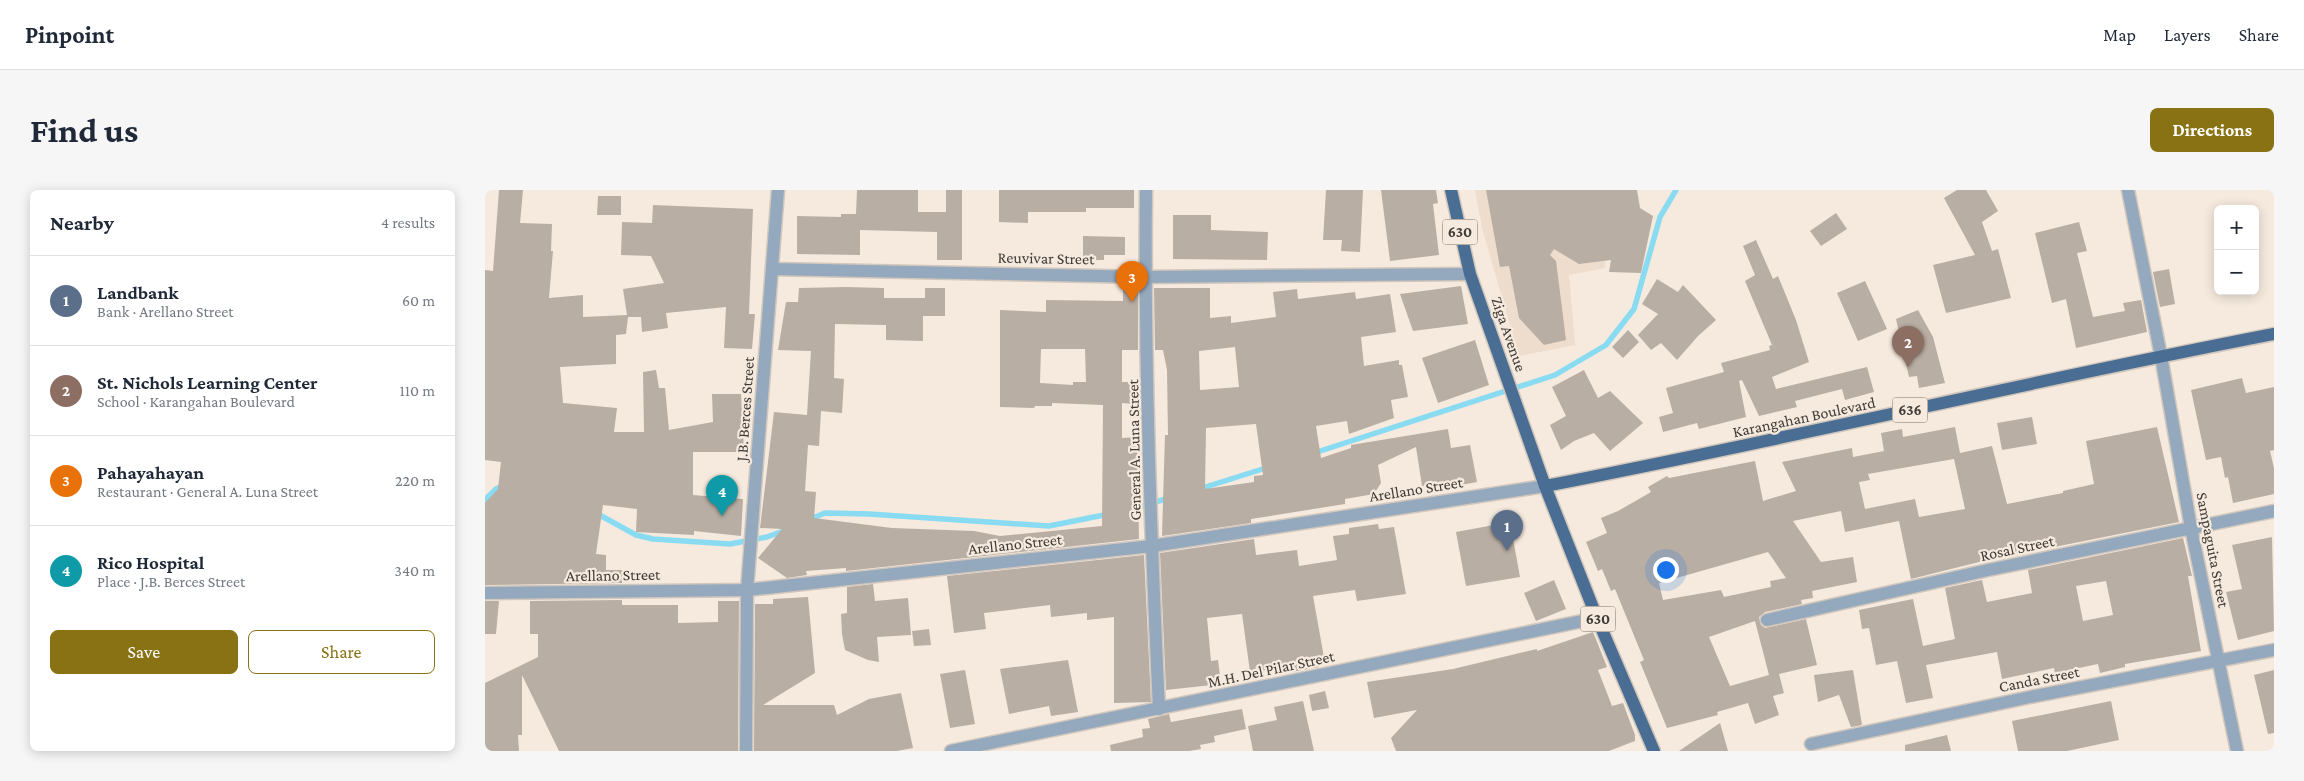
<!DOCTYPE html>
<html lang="en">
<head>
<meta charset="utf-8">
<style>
  body { margin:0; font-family:"Crimson Pro",serif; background:#f6f6f7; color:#1f2937 }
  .controls { position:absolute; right:15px; top:15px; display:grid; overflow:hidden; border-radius:8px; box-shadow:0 2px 12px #0003 }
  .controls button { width:45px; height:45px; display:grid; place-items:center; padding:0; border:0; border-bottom:1px solid #e0e1e3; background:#fff; color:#1f2937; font:25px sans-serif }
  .you { position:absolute; left:1180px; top:379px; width:18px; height:18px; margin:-12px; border:4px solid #fff; border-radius:50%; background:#1a73e8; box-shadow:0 0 0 8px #1a73e833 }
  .badge { display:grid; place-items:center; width:32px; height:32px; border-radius:50%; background:#897214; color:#fff; font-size:16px; font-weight:700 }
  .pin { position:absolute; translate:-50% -41px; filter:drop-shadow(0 1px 2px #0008) }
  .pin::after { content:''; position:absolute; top:26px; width:18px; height:15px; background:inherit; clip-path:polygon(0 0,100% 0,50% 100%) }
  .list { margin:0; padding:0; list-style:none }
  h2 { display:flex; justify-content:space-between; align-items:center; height:65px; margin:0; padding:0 20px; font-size:21px }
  h2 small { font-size:16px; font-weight:400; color:#747a83 }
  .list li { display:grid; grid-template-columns:32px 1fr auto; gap:15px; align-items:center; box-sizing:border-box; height:90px; padding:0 20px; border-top:1px solid #e0e1e3 }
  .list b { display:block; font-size:19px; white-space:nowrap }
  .list p { margin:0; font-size:16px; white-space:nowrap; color:#747a83 }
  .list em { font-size:16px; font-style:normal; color:#747a83 }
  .actions { display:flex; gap:10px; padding:15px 20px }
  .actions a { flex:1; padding:11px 0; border:1px solid #897214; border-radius:8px; text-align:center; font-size:18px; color:#897214 }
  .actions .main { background:#897214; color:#fff }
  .map { position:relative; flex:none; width:1789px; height:561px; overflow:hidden; border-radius:8px }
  header { display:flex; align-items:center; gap:30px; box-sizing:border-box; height:70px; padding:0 25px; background:#fff; border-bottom:1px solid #e0e1e3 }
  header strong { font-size:24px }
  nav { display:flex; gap:28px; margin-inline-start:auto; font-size:18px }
  .intro { display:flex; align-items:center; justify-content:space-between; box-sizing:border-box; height:120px; padding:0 30px }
  h1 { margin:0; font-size:35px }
  .button { padding:12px 22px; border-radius:8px; background:#897214; color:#fff; font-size:18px; font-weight:700 }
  main { display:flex; gap:30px; padding:0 30px }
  aside { flex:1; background:#fff; border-radius:8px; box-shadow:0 2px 12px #0003 }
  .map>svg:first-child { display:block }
  .education { fill:#eedccc }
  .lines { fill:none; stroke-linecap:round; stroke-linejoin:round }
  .stream { stroke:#89dbf2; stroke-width:5.5 }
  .building { fill:#b9aea3; fill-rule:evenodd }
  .minor-casing { stroke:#d1c7bc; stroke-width:15 }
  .primary-casing { stroke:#d1c7bc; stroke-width:15 }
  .minor { stroke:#94a8be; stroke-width:12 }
  .primary { stroke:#4a6d94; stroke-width:12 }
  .labels { text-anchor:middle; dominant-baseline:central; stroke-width:4.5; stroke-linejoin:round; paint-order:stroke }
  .shield { fill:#f6eade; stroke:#767068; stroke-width:1 }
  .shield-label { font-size:15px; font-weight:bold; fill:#3f3b36 }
  .street-label { font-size:16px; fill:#3f3b36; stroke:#f6eade }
</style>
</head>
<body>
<header>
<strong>Pinpoint</strong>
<nav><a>Map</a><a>Layers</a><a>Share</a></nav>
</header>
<div class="intro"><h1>Find us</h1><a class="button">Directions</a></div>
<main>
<aside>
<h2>Nearby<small>4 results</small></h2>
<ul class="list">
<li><span class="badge" style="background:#5c6f8a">1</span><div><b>Landbank</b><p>Bank · Arellano Street</p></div><em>60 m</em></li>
<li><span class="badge" style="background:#8d6e63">2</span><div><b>St. Nichols Learning Center</b><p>School · Karangahan Boulevard</p></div><em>110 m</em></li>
<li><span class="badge" style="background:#e8710a">3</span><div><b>Pahayahayan</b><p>Restaurant · General A. Luna Street</p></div><em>220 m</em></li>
<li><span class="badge" style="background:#0f9aa8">4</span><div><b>Rico Hospital</b><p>Place · J.B. Berces Street</p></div><em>340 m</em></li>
</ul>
<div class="actions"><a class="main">Save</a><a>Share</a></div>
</aside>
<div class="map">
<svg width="1789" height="561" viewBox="0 0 1789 561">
  <rect width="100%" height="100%" fill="#f6eade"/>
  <path class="education" d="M 990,0 L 1135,0 L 1124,25 L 1120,78 L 1084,85 L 1090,155 L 1034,166 L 997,38 Z"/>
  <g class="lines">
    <g class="stream">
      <path d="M 829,263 L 1070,185 L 1121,155 L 1149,119 L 1175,27 L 1191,0"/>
      <path d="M 714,299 L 784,277"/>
      <path d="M 0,310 L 11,299 L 20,295"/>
      <path d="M 647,319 L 684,308"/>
      <path d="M 111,323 L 151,345 L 168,349 L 245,354 L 282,347 L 301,340"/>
      <path d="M 323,330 L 340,323 L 384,324 L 564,336 L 624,324"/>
    </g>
  </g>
  <g class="building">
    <path d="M 14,0 L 38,0 L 35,33 L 67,34 L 66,61 L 68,61 L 64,108 L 98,105 L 98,127 L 142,125 L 138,99 L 179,93 L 166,66 L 136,65 L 137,32 L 167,33 L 168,15 L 268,19 L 264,124 L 270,124 L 267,159 L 239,158 L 241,117 L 181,123 L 183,138 L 157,142 L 156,127 L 143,127 L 141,144 L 131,145 L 131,174 L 75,177 L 78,213 L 132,218 L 129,242 L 159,242 L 158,182 L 171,180 L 174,198 L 180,198 L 184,240 L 228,232 L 227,204 L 256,204 L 259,262 L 208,262 L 208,305 L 258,309 L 256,346 L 209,341 L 209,345 L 151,342 L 152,319 L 118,315 L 111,364 L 121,365 L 121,380 L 137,380 L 137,393 L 0,395 L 0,313 L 13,299 L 16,272 L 0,270 L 0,80 L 8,81 Z"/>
    <path d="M 372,0 L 433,0 L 433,22 L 461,22 L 461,0 L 477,0 L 477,70 L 452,70 L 452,42 L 375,40 L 375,65 L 312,64 L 312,26 L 356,27 L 356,24 L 371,24 Z"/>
    <path d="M 514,0 L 649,0 L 649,18 L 601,18 L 601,22 L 543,22 L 543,33 L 514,32 Z"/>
    <path d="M 841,0 L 878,0 L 875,62 L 856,61 L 857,50 L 838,50 Z"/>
    <path d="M 896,0 L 951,0 L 953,13 L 948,14 L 954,65 L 905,71 Z"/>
    <path d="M 1001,0 L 1152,0 L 1155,18 L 1168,26 L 1156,83 L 1124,82 L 1126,70 L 1094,74 L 1069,59 L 1065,65 L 1071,71 L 1081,150 L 1059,155 L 1034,128 L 1024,76 L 1015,77 Z"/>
    <path d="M 1472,0 L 1501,0 L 1513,21 L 1497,32 L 1507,61 L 1513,59 L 1526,108 L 1461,123 L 1448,75 L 1490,65 L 1459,8 Z"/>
    <path d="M 113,6 L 136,6 L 136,25 L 112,25 Z"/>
    <path d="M 1351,23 L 1362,39 L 1336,56 L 1325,41 Z"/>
    <path d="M 688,25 L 726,25 L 726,40 L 783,42 L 782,70 L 688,69 Z"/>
    <path d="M 1594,32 L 1602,61 L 1592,63 L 1608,127 L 1640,121 L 1638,113 L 1656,110 L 1662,142 L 1591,158 L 1581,109 L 1567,113 L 1550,43 Z"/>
    <path d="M 598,46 L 640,47 L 640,65 L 619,65 L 619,70 L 598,70 Z"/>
    <path d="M 1271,50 L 1288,89 L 1293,86 L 1311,130 L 1324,172 L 1287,187 L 1291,199 L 1382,177 L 1389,202 L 1360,210 L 1357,199 L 1310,211 L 1312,217 L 1274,226 L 1257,190 L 1254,191 L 1261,227 L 1214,239 L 1212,233 L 1178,242 L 1174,227 L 1188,223 L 1181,198 L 1239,182 L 1236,173 L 1285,160 L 1284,156 L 1287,155 L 1260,91 L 1270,85 L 1258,56 Z"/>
    <path d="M 1684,79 L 1690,114 L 1675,117 L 1668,82 Z"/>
    <path d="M 1172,89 L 1193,102 L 1198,95 L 1231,130 L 1213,146 L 1192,170 L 1176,153 L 1166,160 L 1153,145 L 1173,124 L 1157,114 Z"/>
    <path d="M 1380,91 L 1402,139 L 1373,151 L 1352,103 Z"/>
    <path d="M 976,96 L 983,134 L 928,141 L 915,104 Z"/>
    <path d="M 361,97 L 399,98 L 399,108 L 440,108 L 440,98 L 460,98 L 460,126 L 438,126 L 438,151 L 401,150 L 401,135 L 350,134 L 349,188 L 359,189 L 357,223 L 336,221 L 334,256 L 323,255 L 320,301 L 331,302 L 329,328 L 407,338 L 489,341 L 515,346 L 617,336 L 618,215 L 567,213 L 567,216 L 550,216 L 549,218 L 515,217 L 515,120 L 561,122 L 561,110 L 638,111 L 638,98 L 653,98 L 653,160 L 637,160 L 637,192 L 650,192 L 649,214 L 637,213 L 637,248 L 652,247 L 654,349 L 361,381 L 361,378 L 321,381 L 322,385 L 302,388 L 273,368 L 297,339 L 275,338 L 289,222 L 322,225 L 326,161 L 293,160 L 301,112 L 313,112 L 314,98 ZM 556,159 L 600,159 L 601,192 L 588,192 L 588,195 L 555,193 Z"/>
    <path d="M 669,98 L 725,98 L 725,128 L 746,126 L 746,133 L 791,127 L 788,102 L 812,99 L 813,109 L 870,102 L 871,109 L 905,104 L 911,142 L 876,147 L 879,176 L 914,170 L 914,175 L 917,175 L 923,207 L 906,210 L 909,228 L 864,244 L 862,231 L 831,236 L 836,268 L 866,258 L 866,255 L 963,239 L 966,258 L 985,255 L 992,292 L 960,298 L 959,292 L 937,296 L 931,257 L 893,275 L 896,293 L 889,304 L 860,309 L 860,314 L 766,329 L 766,333 L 677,346 L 680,245 L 683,245 L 682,180 L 678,160 L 670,160 ZM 750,157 L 754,197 L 715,200 L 714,161 ZM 771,234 L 778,285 L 769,286 L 769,292 L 720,299 L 721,238 Z"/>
    <path d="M 1433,120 L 1448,147 L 1460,193 L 1434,198 L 1432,186 L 1424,187 L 1411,129 Z"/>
    <path d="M 1143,140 L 1154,152 L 1138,168 L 1127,157 Z"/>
    <path d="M 990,150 L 1004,195 L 953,213 L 937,168 Z"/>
    <path d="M 1099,180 L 1113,208 L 1125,201 L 1158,233 L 1125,261 L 1109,243 L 1089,251 L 1076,260 L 1065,235 L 1081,226 L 1067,197 Z"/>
    <path d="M 1757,188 L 1761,203 L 1789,197 L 1789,260 L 1785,261 L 1789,278 L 1789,304 L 1748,313 L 1743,287 L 1740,288 L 1736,267 L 1721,270 L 1706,200 Z"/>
    <path d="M 1547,227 L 1552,254 L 1517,260 L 1512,233 Z"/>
    <path d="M 1470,237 L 1475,263 L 1507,256 L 1522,314 L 1578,303 L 1578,301 L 1609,294 L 1601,251 L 1672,237 L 1694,332 L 1494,372 L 1426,389 L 1414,331 L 1360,342 L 1356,321 L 1308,331 L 1336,372 L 1368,367 L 1372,392 L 1327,401 L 1328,408 L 1316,410 L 1317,414 L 1280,422 L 1274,427 L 1276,435 L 1280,438 L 1321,429 L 1332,475 L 1294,484 L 1299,503 L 1288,506 L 1294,525 L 1270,534 L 1263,513 L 1232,522 L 1233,525 L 1182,538 L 1155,472 L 1159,470 L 1130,399 L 1126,401 L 1117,379 L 1113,381 L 1101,352 L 1122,343 L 1116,328 L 1133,321 L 1166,302 L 1163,297 L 1182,286 L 1184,288 L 1270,271 L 1278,311 L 1311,301 L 1297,272 L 1367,258 L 1368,267 L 1399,261 L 1396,243 L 1417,239 L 1418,247 ZM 1469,269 L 1480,319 L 1434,327 L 1430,309 L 1380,319 L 1374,292 L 1385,290 L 1383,284 ZM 1283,362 L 1301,388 L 1285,391 L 1286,397 L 1239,407 L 1236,400 L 1178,410 L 1174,393 ZM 1270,431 L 1284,485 L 1245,496 L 1224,447 Z"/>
    <path d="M 1025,332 L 1035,387 L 981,396 L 971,342 Z"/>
    <path d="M 893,334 L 894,339 L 909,337 L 921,404 L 872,411 L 870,400 L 828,406 L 840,473 L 834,475 L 834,477 L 790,485 L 789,479 L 765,482 L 757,424 L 722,428 L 726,471 L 733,470 L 736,494 L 681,500 L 675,363 L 769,349 L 771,365 L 812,360 L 814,376 L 852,370 L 848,346 L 864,344 L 864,338 Z"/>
    <path d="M 1787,347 L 1789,441 L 1753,450 L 1741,402 L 1757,399 L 1747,355 Z"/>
    <path d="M 1698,348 L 1707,386 L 1703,386 L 1716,461 L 1640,474 L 1640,477 L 1615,483 L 1613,474 L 1570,483 L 1569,478 L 1517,489 L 1512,462 L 1441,475 L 1448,508 L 1421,513 L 1412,471 L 1391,475 L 1384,438 L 1377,439 L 1374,420 L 1428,409 L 1438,456 L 1470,449 L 1460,398 L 1497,390 L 1502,412 L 1547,403 L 1543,380 ZM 1621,391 L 1628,425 L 1598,431 L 1591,396 Z"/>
    <path d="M 659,365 L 666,512 L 629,513 L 629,427 L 602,430 L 602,423 L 566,427 L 565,415 L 499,423 L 501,439 L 469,443 L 462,386 Z"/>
    <path d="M 1069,390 L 1081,419 L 1051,431 L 1039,403 Z"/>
    <path d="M 388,394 L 390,411 L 423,408 L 426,445 L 392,447 L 394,472 L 383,470 L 360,460 L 357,444 L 356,424 L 362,423 L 362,397 Z"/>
    <path d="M 323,407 L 330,483 L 278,515 L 349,515 L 352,525 L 384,509 L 416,503 L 428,558 L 412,561 L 269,561 L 270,414 L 288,414 L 288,409 Z"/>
    <path d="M 137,410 L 137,415 L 193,415 L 193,433 L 233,432 L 233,411 L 254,411 L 253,561 L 74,561 L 37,485 L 37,545 L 33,545 L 34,561 L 0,561 L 0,493 L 53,467 L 53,444 L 45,444 L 45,411 Z"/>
    <path d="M 0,411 L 14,411 L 11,444 L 0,444 Z"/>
    <path d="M 444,439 L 446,455 L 429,456 L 427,441 Z"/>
    <path d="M 1108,442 L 1122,477 L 1113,480 L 1127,516 L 1138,513 L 1150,545 L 1150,551 L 1142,554 L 1124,561 L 911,561 L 906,548 L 932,520 L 889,528 L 882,492 L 968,479 L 1052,459 L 1052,461 Z"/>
    <path d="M 583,470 L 593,522 L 566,526 L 564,516 L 524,524 L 515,479 Z"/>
    <path d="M 480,480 L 490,534 L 465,538 L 455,484 Z"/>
    <path d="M 1368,480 L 1377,535 L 1366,537 L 1354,505 L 1333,512 L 1329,485 Z"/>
    <path d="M 1789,480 L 1789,543 L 1783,544 L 1769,485 Z"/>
    <path d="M 840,501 L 844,518 L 827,521 L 824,505 Z"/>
    <path d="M 818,511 L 829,561 L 768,561 L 763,536 L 792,530 L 789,517 Z"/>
    <path d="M 1626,511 L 1634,550 L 1582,561 L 1533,561 L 1527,531 Z"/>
    <path d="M 757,519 L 761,539 L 729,546 L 730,552 L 715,555 L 716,559 L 704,561 L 626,561 L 625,555 L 658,547 L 657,539 L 665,538 L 663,529 L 684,524 L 686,532 Z"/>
    <path d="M 1235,533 L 1243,561 L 1194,561 Z"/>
    <path d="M 1462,545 L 1466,561 L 1420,561 L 1420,555 Z"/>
  </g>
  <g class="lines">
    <g class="minor-casing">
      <g id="minor">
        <path d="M 661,0 C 659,173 666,346 674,519"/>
        <path d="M 1643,0 L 1676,166 L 1706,338 L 1752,561"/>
        <path d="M 287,79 L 660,87 L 985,84"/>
        <path d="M 0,403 L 262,400 L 667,356 L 1060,296"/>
        <path d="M 1282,430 L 1503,380 L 1789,321"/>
        <path d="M 1326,554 L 1545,507 L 1789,460"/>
        <path d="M 261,561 L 262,400 L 293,0"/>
        <path d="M 466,561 L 1112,428"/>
      </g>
    </g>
    <g class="primary-casing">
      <g id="primary">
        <path d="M 966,0 L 985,84 L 1060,296 L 1112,428 L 1169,561"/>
        <path d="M 1060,296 C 1304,249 1545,191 1789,144"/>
      </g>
    </g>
    <use href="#minor" class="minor"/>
    <use href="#primary" class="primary"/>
  </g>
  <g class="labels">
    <g class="shield">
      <rect x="957.5" y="29.5" width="35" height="25" rx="4"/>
      <rect x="1407.5" y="207.5" width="35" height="25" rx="4"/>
      <rect x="1095.5" y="416.5" width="35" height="25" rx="4"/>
    </g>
    <g class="shield-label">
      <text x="975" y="42">630</text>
      <text x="1425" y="220">636</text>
      <text x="1113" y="429">630</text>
    </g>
    <g class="street-label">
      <text transform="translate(561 68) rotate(1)">Reuvivar Street</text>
      <text transform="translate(1024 144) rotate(71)">Ziga Avenue</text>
      <text transform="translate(260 219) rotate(-86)">J.B. Berces Street</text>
      <text transform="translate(1319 227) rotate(-12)">Karangahan Boulevard</text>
      <text transform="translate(649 260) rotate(-91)">General A. Luna Street</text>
      <text transform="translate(931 299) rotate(-9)">Arellano Street</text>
      <text transform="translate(530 354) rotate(-6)">Arellano Street</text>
      <text transform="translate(1532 358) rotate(-12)">Rosal Street</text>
      <text transform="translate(1728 360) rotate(79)">Sampaguita Street</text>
      <text transform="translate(128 385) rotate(-1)">Arellano Street</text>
      <text transform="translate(786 479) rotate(-12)">M.H. Del Pilar Street</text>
      <text transform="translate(1554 489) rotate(-11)">Canda Street</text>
    </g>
  </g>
</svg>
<div class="controls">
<button>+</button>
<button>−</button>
</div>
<div class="you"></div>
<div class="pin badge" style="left:1022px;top:361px;background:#5c6f8a">1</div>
<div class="pin badge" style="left:1423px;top:177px;background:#8d6e63">2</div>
<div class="pin badge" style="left:647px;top:112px;background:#e8710a">3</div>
<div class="pin badge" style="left:237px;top:326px;background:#0f9aa8">4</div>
</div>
</main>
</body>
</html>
